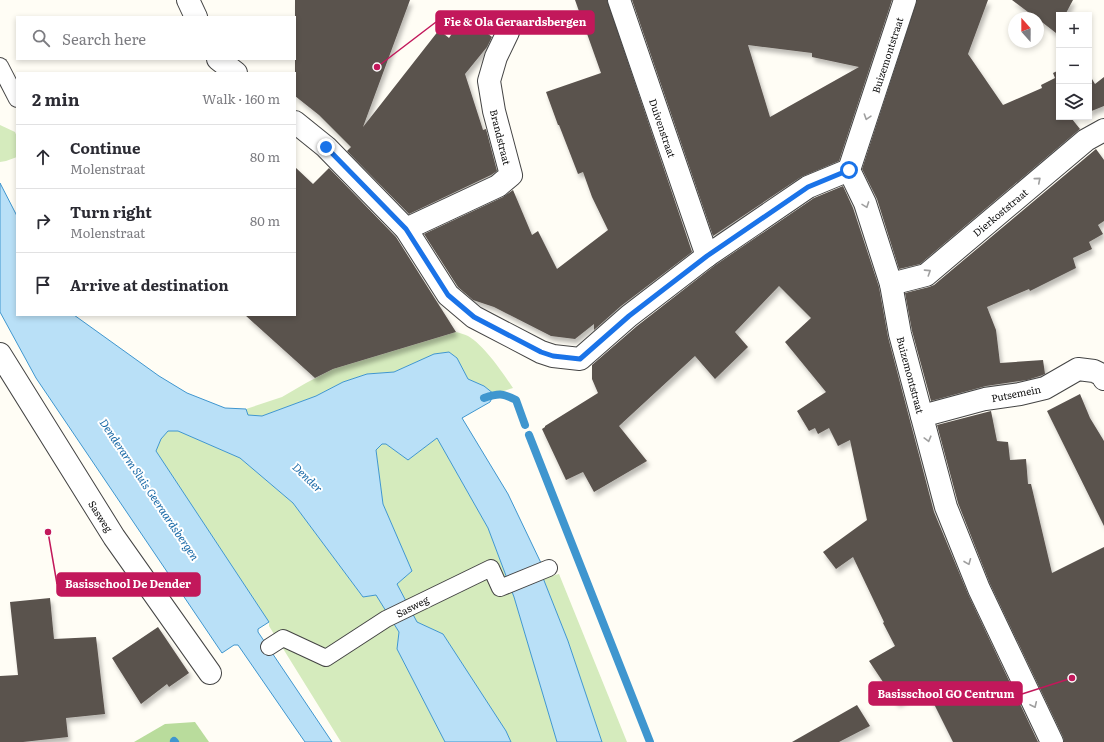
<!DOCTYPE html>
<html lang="en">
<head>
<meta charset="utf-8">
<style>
  body { margin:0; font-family:Literata,serif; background:#f2f2f3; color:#2b2b33 }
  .controls { position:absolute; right:12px; top:12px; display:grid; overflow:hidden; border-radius:0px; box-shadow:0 2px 6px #0003 }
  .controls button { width:36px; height:36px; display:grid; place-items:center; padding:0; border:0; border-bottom:1px solid #e1e1e2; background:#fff; color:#2b2b33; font:20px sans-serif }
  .compass { position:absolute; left:1008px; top:12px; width:36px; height:36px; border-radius:50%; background:#fff; box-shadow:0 2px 6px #0003; rotate:339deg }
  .stop { position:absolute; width:12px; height:12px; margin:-9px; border:3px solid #1a73e8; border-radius:50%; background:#fff }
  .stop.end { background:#1a73e8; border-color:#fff; box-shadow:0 1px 4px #0008 }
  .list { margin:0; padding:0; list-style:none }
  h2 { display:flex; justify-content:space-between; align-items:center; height:52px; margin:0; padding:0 16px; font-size:17px }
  h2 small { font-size:13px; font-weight:400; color:#7c7c81 }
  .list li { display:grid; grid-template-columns:26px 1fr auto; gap:12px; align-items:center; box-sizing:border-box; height:64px; padding:0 16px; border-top:1px solid #e1e1e2 }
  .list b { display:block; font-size:15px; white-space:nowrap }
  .list p { margin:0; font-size:13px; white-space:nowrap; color:#7c7c81 }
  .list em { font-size:13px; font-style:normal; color:#7c7c81 }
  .icon { flex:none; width:22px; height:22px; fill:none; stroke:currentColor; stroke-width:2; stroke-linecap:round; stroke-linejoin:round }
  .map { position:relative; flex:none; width:1104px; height:742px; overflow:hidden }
  .search { position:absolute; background:#fff; box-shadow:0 2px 6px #0003; left:16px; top:16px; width:280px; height:44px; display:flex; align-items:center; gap:10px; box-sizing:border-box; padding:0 14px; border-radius:0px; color:#7c7c81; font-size:15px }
  .panel { position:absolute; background:#fff; box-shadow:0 2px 6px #0003; left:16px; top:72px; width:280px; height:244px; border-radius:0px }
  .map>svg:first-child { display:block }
  .green { fill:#d5ebbd }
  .forest { fill:#b9dc9c }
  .water { fill:#b9e0f7; stroke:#3f96cf }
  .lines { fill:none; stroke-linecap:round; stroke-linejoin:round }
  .stream { stroke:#3f96cf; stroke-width:8 }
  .building { fill:#5a524d; fill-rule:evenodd; filter:url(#shadow) }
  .lane-casing { stroke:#444; stroke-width:18 }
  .street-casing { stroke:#444; stroke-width:24 }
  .lane { stroke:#fff; stroke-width:16 }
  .street { stroke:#fff; stroke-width:22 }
  .oneway { stroke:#a0a0a0 }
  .route { stroke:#1a73e8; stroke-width:5 }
  .labels { text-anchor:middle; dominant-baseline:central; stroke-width:4; stroke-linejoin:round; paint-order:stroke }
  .street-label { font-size:10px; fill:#111; stroke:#fff }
  .water-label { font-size:11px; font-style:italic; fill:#1768a6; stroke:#fff }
  .leader { fill:none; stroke:#c2185b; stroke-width:1.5 }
  .callout-dot { fill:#c2185b; stroke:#fff; stroke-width:1.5 }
  .callout { fill:#c2185b; stroke:#c2185b; stroke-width:1.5 }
  .callout-label { font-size:11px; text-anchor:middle; font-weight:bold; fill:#fff }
</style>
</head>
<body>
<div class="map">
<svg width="1104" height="742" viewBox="0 0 1104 742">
  <defs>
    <filter id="shadow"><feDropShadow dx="2.5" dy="4.5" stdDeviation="2" flood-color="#0004"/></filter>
  </defs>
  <rect width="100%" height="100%" fill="#fffdf5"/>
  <g class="green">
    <path d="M 0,125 L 15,132 L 17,137 L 17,157 L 6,161 L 0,162 Z"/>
    <path d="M 456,332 C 460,333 464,334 468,336 C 484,345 503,373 513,388 L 494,394 L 484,386 L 468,379 L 457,358 L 449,352 L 434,354 L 394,372 L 367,374 L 343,382 L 316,396 L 262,416 L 248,415 L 246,409 L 282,397 L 306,383 L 333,369 Z"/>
    <path d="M 168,431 L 178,431 L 240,458 L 293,503 L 363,597 L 376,595 L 399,632 L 397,649 L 445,742 L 341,742 L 269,626 L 269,622 L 156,451 L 161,439 Z"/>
    <path d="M 437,438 L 488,528 L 514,597 L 557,742 L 511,742 L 506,731 L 443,634 L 417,622 L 397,584 L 412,571 L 383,504 L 376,450 L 382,444 L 386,444 L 408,460 Z"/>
    <path d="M 559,574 L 627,742 L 602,742 L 568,641 L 543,578 Z"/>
  </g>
  <path class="forest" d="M 195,722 L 209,742 L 134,742 L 165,724 Z"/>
  <path class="water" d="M 0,183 L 17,216 L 17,315 L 74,315 L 159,376 L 187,393 L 225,408 L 246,409 L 248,415 L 262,416 L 316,396 L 343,382 L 367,374 L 394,372 L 434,354 L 449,352 L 457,358 L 468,379 L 484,386 L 494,394 L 490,402 L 462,418 L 508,494 L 541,563 L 543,578 L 568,641 L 602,742 L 557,742 L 514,597 L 488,528 L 437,438 L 408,460 L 386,444 L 382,444 L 376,450 L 383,504 L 412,571 L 397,584 L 417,622 L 443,634 L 506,731 L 511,742 L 445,742 L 397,649 L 399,632 L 376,595 L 363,597 L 293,503 L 240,458 L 178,431 L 168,431 L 161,439 L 156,451 L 269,622 L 258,629 L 258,632 L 332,742 L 305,742 L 238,645 L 234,645 L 222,653 L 36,378 L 0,312 Z"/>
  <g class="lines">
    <g class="stream">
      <path d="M 484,398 C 499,393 502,393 516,400 L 525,425"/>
      <path d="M 529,435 L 650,742"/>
      <path d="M 174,741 L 175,742"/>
    </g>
  </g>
  <g class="building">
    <path d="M 295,0 L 410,0 L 363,127 L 439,30 L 449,38 L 464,15 L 492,37 L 487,47 L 465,74 L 483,130 L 486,129 L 497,171 L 491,175 L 409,214 L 347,151 L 351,147 L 319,115 L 295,96 Z"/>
    <path d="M 575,0 L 607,0 L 692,252 L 621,306 L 594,330 L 594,324 L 575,339 L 551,336 L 494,307 L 473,300 L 458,287 L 424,234 L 503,197 L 513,190 L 532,235 L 538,231 L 557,269 L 608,230 L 592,197 L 583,172 L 578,174 L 559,125 L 558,125 L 546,92 L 601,73 Z"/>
    <path d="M 632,0 L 892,0 L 839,161 L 801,177 L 713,236 ZM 748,45 L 812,53 L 812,57 L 859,67 L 770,117 Z"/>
    <path d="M 917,0 L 988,0 L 968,54 L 1003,105 L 1042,88 L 1041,85 L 1055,78 L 1053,73 L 1059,70 L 1059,117 L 1077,117 L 1072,119 L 1080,129 L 920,264 L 899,269 L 877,199 L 862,169 Z"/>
    <path d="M 1012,0 L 1073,0 L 1065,15 L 1059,15 L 1059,26 L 1056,33 L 1038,19 L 1038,18 L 1036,18 Z"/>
    <path d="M 1089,74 L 1095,84 L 1104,77 L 1104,106 L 1089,112 Z"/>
    <path d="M 1096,149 L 1104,160 L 1104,221 L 1098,225 L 1103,234 L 1089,242 L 1092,249 L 1073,258 L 1076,268 L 1030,291 L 1029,289 L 987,307 L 996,330 L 1000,363 L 1043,360 L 1045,374 L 1040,376 L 1027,380 L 986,386 L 931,401 L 912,331 L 905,293 L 929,287 L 934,285 Z"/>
    <path d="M 295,167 L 313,184 L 329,168 L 396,237 L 456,332 L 333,369 L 315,378 L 245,315 L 295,315 Z"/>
    <path d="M 843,186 L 853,208 L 879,287 L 888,337 L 934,512 L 968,594 L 1038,742 L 953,742 L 926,688 L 897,703 L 869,661 L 895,646 L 883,623 L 884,622 L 853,557 L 836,569 L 823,552 L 867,520 L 850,440 L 838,446 L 829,428 L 818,434 L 815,428 L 809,431 L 797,411 L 826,392 L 785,342 L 811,318 L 779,286 L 735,332 L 748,347 L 715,379 L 695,356 L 619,426 L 647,461 L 594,492 L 583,472 L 566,480 L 542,429 L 545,427 L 545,426 L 598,393 L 592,379 L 592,365 L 637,326 L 714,266 L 814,198 Z"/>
    <path d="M 1080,394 L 1090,418 L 1104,441 L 1104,526 L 1047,411 Z"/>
    <path d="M 991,411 L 997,441 L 1008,442 L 1010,460 L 1026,459 L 1028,484 L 1031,484 L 1052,573 L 1104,547 L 1104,742 L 1064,742 L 1063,737 L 990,584 L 958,503 L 937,425 Z"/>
    <path d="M 50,598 L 54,639 L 96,637 L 105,714 L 66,718 L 68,737 L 23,742 L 0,742 L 0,676 L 18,675 L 10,602 Z"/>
    <path d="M 158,627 L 189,673 L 169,687 L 167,684 L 141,704 L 112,658 Z"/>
    <path d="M 857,705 L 870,726 L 839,742 L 792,742 Z"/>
  </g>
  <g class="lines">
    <g class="lane-casing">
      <g id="lane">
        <path d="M 0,66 L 17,99"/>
        <path d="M 269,647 L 283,638 L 326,658 L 386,619 L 491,568 L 500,588 L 549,568"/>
      </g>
    </g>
    <g class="street-casing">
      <g id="street">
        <path d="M 188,0 L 196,17"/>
        <path d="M 619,0 L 707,256"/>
        <path d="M 905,0 L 849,170 L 865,203 L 891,284 L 900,334 L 946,507 L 979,589 L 1052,742"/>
        <path d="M 218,59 L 236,73"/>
        <path d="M 295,122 L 326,147 L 406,229 L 448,295 L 474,317 L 541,352 L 553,356 L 580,359 L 629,316 L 707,256 L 808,187 L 849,170"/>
        <path d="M 406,229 L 498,186 L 511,175 L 494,111 L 489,81 L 496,57 L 508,32"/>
        <path d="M 891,284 L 926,275 L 1086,140 L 1104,130"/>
        <path d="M 0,354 L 114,537 L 210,673"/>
        <path d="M 922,416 L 985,399 L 1020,394 L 1045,388 L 1078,369 L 1094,371 L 1102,375 L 1104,379"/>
      </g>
    </g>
    <use href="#lane" class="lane"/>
    <use href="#street" class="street"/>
  </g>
  <defs><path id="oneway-chevron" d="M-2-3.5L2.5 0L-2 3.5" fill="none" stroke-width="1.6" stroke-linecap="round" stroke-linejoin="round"/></defs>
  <g class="oneway">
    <use href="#oneway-chevron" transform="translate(867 117) rotate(108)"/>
    <use href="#oneway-chevron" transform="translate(1038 180) rotate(-40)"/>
    <use href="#oneway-chevron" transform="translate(866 205) rotate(70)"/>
    <use href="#oneway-chevron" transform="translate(928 272) rotate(-33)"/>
    <use href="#oneway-chevron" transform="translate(928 439) rotate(75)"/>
    <use href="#oneway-chevron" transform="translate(968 562) rotate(68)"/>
    <use href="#oneway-chevron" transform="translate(1034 705) rotate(65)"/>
  </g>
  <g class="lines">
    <path class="route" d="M 326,147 L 406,229 L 448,295 L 474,317 L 541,352 L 553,356 L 580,359 L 629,316 L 707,256 L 808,187 L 849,170"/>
  </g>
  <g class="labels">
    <g class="street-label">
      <text transform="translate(887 55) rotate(-72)">Buizemontstraat</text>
      <text transform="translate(663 128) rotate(71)">Duivenstraat</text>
      <text transform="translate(501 137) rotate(76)">Brandstraat</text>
      <text transform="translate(1000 212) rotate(-40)">Dierkoststraat</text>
      <text transform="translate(911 375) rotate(75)">Buizemontstraat</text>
      <text transform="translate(1016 393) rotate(-11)">Putsemein</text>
      <text transform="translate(101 516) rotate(57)">Sasweg</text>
      <text transform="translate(412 606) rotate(-27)">Sasweg</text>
    </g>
    <g class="water-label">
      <text transform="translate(308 477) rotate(44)">Dender</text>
      <text transform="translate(150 489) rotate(56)">Denderarm Sluis Geeraardsbergen</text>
    </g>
  </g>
  <path class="leader" d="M377 67L436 22M48 532L57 584M1072 678L1022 694"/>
  <g class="callout-dot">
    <circle cx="377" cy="67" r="4"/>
    <circle cx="48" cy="532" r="4"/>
    <circle cx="1072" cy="678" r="4"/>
  </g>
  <g class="callout">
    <rect x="436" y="11" width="158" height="23" rx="4"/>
    <rect x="57" y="573" width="143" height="23" rx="4"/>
    <rect x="869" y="682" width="153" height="23" rx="4"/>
  </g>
  <g class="callout-label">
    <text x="515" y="26">Fie &amp; Ola Geraardsbergen</text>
    <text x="128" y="588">Basisschool De Dender</text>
    <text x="946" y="698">Basisschool GO Centrum</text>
  </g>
</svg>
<div class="controls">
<button>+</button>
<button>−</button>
<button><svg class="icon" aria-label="layers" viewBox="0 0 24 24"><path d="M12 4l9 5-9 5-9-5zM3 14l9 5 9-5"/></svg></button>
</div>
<svg class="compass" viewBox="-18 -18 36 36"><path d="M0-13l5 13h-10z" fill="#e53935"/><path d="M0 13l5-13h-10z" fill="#7c7c81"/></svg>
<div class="stop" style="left:849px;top:170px"></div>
<div class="stop end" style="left:326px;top:147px"></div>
<div class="search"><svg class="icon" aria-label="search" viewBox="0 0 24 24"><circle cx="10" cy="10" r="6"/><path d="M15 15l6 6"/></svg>Search here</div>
<section class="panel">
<h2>2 min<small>Walk · 160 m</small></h2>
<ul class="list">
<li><svg class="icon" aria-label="ahead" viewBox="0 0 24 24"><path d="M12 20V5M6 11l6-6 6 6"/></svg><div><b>Continue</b><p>Molenstraat</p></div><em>80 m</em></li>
<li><svg class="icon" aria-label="right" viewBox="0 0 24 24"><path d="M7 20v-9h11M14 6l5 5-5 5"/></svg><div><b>Turn right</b><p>Molenstraat</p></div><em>80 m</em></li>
<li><svg class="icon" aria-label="arrive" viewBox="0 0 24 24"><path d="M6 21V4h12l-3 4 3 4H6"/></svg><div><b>Arrive at destination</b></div></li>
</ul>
</section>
</div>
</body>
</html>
